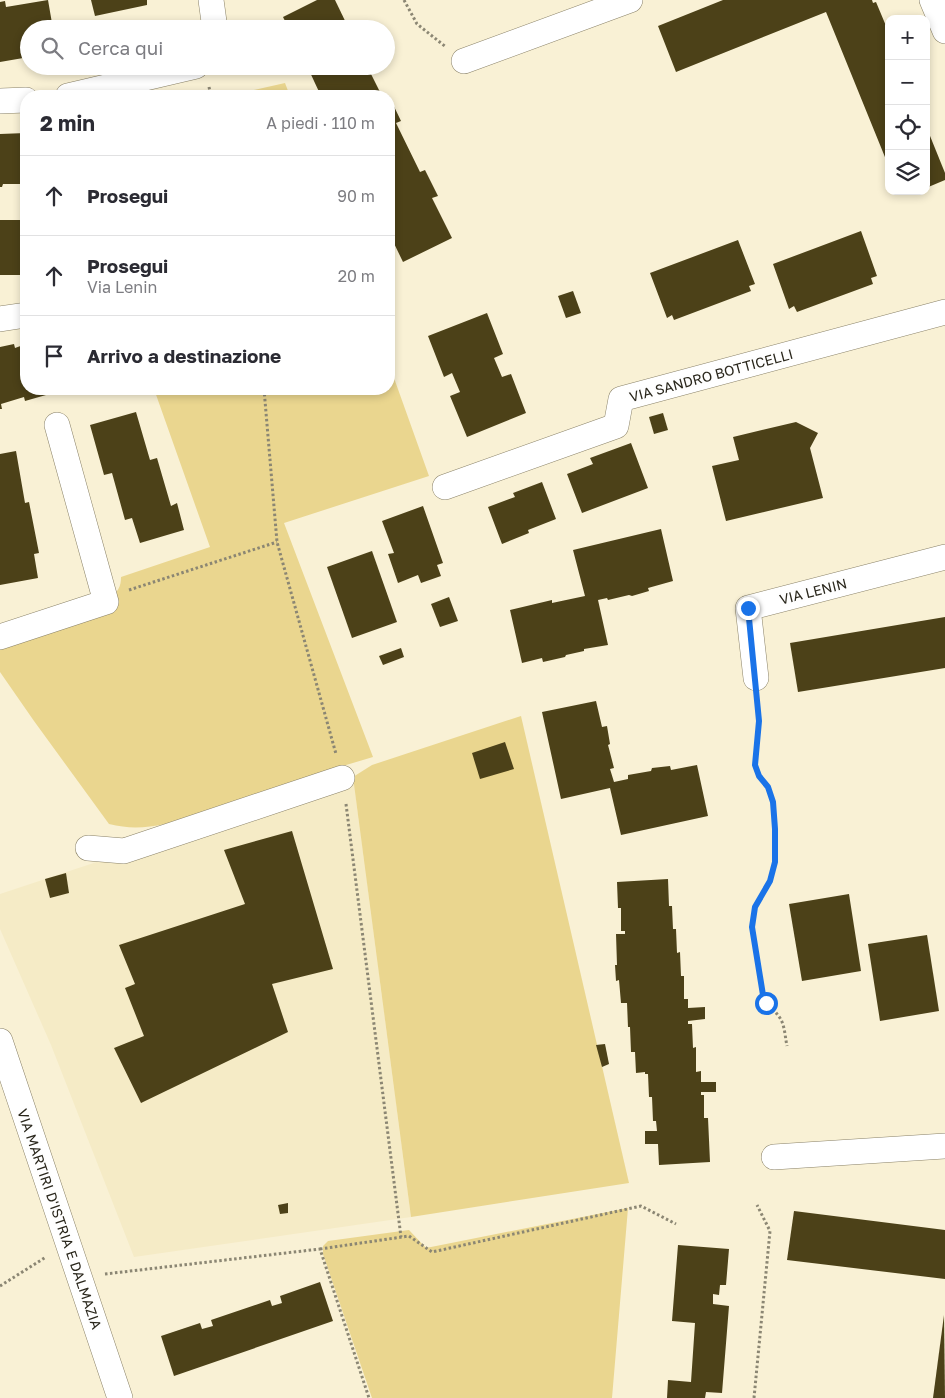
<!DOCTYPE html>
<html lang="it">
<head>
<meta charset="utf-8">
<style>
  body { margin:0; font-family:"Golos Text",sans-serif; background:#f2f2f3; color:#2b2b33 }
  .controls { position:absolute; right:15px; top:15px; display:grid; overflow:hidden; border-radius:10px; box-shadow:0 2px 8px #0003 }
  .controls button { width:45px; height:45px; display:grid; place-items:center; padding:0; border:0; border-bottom:1px solid #e1e1e2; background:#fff; color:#2b2b33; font:25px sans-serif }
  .stop { position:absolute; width:15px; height:15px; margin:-11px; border:4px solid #1a73e8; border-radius:50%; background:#fff }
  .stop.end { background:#1a73e8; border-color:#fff; box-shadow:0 1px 5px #0008 }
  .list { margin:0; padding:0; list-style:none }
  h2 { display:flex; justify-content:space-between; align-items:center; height:65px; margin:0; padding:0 20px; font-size:21px }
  h2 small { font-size:16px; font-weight:400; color:#7c7c81 }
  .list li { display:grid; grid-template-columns:32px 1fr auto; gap:15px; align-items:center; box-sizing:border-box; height:80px; padding:0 20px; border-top:1px solid #e1e1e2 }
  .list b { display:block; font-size:19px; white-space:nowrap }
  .list p { margin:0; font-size:16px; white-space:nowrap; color:#7c7c81 }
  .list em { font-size:16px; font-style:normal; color:#7c7c81 }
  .icon { flex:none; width:28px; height:28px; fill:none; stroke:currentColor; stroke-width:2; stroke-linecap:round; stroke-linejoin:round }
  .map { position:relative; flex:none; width:945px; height:1398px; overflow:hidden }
  .search { position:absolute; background:#fff; box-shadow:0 2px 8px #0003; left:20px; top:20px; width:375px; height:55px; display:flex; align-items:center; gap:12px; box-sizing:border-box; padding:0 18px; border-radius:28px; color:#7c7c81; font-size:19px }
  .panel { position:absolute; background:#fff; box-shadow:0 2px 8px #0003; left:20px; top:90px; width:375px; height:305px; border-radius:20px }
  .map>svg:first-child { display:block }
  .built { fill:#f5ebc6 }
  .green { fill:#ead68f }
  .building { fill:#4c4118 }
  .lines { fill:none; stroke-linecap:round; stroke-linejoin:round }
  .minor-casing { stroke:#8a8268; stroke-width:26 }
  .path { stroke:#8b8673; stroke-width:3; stroke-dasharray:2.5 2.5; stroke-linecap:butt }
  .minor { stroke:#fff; stroke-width:25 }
  .route { stroke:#1a73e8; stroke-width:6 }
  .labels { text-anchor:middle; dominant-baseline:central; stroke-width:5; stroke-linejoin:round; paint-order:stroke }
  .street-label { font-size:14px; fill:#2a271c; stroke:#fefefe }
</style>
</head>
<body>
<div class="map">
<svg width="945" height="1398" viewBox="0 0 945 1398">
  <rect width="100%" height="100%" fill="#f9f1d5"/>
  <path class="built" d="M 353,777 L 411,1217 L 134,1257 L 51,1045 L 0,929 L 0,894 Z"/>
  <g class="green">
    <path d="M 285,83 L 290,96 L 225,96 L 228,96 Z"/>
    <path d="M 389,364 L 429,476 L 284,523 L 373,757 L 316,774 L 165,824 C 145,828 129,829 109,824 L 34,721 L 0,672 L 0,639 L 111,597 C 118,591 121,587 121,577 L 210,547 L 154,389 L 389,389 Z"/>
    <path d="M 521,716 L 629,1183 L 411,1217 L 353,777 L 372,765 Z"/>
    <path d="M 628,1208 L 612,1398 L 372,1398 L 323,1254 L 323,1246 L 328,1241 L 409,1230 L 426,1248 Z"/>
  </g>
  <g class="building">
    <path d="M 48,0 L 53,29 L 29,29 L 29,57 L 0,62 L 0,2 L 5,1 L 6,7 Z"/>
    <path d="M 91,0 L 147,0 L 147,5 L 95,16 Z"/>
    <path d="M 317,0 L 335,0 L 349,29 L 289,29 L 283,17 Z"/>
    <path d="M 723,0 L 872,0 L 873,3 L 876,2 L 889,33 L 889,167 L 826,12 L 676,72 L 658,26 Z"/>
    <path d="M 89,22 L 89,29 L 73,29 L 73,24 Z"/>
    <path d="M 307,66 L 367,66 L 382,96 L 321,96 Z"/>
    <path d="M 389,96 L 401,121 L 396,123 L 420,172 L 425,170 L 438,196 L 432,198 L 452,238 L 403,262 L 389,233 Z"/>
    <path d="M 926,126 L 945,173 L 945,180 L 926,188 Z"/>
    <path d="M 26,133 L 26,186 L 23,186 L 23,184 L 3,184 L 2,187 L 0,187 L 0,134 Z"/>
    <rect x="0" y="220" width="26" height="55"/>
    <path d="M 861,231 L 877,276 L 871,278 L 873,284 L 797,312 L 794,306 L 789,309 L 773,264 Z"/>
    <path d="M 738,240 L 755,284 L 749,286 L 751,291 L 674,320 L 672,315 L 667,318 L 650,273 Z"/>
    <path d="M 573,291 L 581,313 L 566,318 L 558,296 Z"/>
    <path d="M 487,313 L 503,354 L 494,358 L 502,377 L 511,374 L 526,413 L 467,437 L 450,396 L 460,392 L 452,373 L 444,377 L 428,336 Z"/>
    <path d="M 14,344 L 15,348 L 26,344 L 26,389 L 67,389 L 25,401 L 24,397 L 1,404 L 2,409 L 0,409 L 0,347 Z"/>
    <path d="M 136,412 L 150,460 L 157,458 L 171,506 L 177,503 L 184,530 L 140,543 L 132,518 L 125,520 L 112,473 L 104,475 L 90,425 Z"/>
    <path d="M 663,413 L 668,430 L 654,434 L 649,417 Z"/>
    <path d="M 796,422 L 818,433 L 810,448 L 823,498 L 726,521 L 712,466 L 739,460 L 733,437 Z"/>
    <path d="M 631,443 L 648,488 L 582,513 L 567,474 L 593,464 L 590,458 Z"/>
    <path d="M 16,451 L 25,503 L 29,502 L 39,553 L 34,554 L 38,578 L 0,585 L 0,454 Z"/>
    <path d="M 542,482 L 556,519 L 528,530 L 529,533 L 502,544 L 488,507 L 515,497 L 513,493 Z"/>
    <path d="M 423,506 L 443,563 L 437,565 L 441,576 L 421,583 L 418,575 L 398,583 L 388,554 L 394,553 L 382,521 Z"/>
    <path d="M 661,529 L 673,581 L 648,588 L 649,591 L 632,596 L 629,595 L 608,600 L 607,598 L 598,600 L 608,645 L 584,649 L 584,651 L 566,655 L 565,657 L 543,662 L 542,658 L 522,663 L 510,610 L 552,600 L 552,603 L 585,596 L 573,550 Z"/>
    <path d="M 372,551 L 397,622 L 352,638 L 327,567 Z"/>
    <path d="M 449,597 L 458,621 L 440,627 L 431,604 Z"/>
    <path d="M 945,617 L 945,668 L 798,692 L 790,643 Z"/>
    <path d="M 401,648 L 404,657 L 383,665 L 379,656 Z"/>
    <path d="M 596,701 L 602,727 L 607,726 L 610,744 L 608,745 L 614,768 L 610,769 L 614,782 L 628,779 L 628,775 L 651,771 L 652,768 L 670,766 L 671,770 L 697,765 L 708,816 L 621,835 L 610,788 L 561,799 L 542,712 Z"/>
    <path d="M 505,742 L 514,769 L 480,779 L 472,753 Z"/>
    <path d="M 292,831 L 333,969 L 272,984 L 288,1032 L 141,1103 L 114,1048 L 144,1036 L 125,988 L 135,984 L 119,945 L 245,904 L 224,850 Z"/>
    <path d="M 66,873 L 69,893 L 50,898 L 45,879 Z"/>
    <path d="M 668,879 L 669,906 L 672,906 L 673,929 L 676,929 L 677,953 L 680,952 L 681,976 L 684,976 L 684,999 L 688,999 L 688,1008 L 705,1007 L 705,1019 L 688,1021 L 688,1024 L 692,1024 L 693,1048 L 696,1047 L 696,1072 L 701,1071 L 701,1082 L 716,1082 L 716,1092 L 701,1092 L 701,1095 L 704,1095 L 704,1118 L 708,1118 L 710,1162 L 659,1165 L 658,1144 L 645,1144 L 645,1131 L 657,1131 L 656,1121 L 653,1121 L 652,1097 L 649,1097 L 648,1074 L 645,1074 L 645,1072 L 636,1073 L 635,1052 L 631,1052 L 630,1027 L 628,1027 L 627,1003 L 621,1003 L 619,980 L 616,981 L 615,965 L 617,965 L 616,934 L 625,934 L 625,931 L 621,931 L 621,908 L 618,908 L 617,882 Z"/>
    <path d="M 849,894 L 861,971 L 802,981 L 789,904 Z"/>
    <path d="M 927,935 L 939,1011 L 880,1021 L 868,944 Z"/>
    <path d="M 605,1044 L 609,1064 L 602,1067 L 596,1045 Z"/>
    <path d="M 288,1203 L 288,1213 L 280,1214 L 278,1205 Z"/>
    <path d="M 794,1211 L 945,1230 L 945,1279 L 787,1260 Z"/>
    <path d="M 678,1245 L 729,1249 L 726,1285 L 720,1285 L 719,1295 L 713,1294 L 713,1304 L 729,1306 L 722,1393 L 706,1392 L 705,1398 L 667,1398 L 668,1380 L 691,1382 L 695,1323 L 672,1321 Z"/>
    <path d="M 320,1282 L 333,1321 L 174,1376 L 161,1336 L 200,1323 L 202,1329 L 213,1326 L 211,1320 L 270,1300 L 272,1306 L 282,1303 L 280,1296 Z"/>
    <path d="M 944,1315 L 945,1398 L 933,1398 Z"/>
  </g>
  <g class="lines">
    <g class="minor-casing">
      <g id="minor">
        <path d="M 211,0 L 215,29"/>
        <path d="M 932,0 L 945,31"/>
        <path d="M 464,61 L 630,0"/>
        <path d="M 68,96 L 196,66"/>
        <path d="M 0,101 L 26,100"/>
        <path d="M 0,319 L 26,315"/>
        <path d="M 445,487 L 616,426 L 621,399 L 945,312"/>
        <path d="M 0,637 L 106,602 L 57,425"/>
        <path d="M 756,678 L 748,608 L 945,557"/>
        <path d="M 88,848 L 124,851 L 342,778"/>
        <path d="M 0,1041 L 120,1398"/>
        <path d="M 774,1157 L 945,1146"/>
      </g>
    </g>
    <g class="path">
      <path d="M 404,0 L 417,24 L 446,47"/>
      <path d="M 209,87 L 211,96"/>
      <path d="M 264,389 L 277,542 L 336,754"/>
      <path d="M 129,590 L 277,542"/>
      <path d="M 757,703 L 759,730 L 755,765 L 759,776 L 768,787 L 773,802 L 775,829 L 775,861 L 770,881 L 755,907 L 753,916 L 752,927 L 763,995 C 767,1005 774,1009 780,1018 C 785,1026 785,1037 787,1046"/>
      <path d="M 346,804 L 401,1237"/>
      <path d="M 320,1249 L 409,1236 L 432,1252 L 641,1206 L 676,1224"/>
      <path d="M 105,1274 L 320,1249 L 369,1398"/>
      <path d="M 0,1286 L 46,1257"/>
      <path d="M 754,1398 L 770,1231 L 757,1205"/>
    </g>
    <use href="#minor" class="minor"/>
  </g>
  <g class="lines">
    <path class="route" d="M 748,608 L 759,721 L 755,765 L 759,776 L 768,787 L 773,802 L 775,829 L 775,862 L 770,881 L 755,907 L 752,927 L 763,995 L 766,1003"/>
  </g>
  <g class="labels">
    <g class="street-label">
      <text transform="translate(711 375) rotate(-15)">VIA SANDRO BOTTICELLI</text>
      <text transform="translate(813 591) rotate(-14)">VIA LENIN</text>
      <text transform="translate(60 1219) rotate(71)">VIA MARTIRI D'ISTRIA E DALMAZIA</text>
    </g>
  </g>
</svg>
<div class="controls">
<button>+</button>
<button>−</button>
<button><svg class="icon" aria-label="locate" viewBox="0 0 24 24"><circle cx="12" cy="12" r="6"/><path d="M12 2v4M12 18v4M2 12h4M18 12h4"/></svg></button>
<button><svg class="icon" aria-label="layers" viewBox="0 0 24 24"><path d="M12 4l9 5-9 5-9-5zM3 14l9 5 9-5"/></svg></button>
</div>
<div class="stop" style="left:766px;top:1003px"></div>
<div class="stop end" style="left:748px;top:608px"></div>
<div class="search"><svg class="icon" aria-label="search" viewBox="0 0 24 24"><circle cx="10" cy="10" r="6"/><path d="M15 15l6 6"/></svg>Cerca qui</div>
<section class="panel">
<h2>2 min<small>A piedi · 110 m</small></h2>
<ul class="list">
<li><svg class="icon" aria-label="ahead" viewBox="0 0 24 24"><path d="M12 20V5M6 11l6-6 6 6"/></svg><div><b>Prosegui</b></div><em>90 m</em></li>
<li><svg class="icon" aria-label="ahead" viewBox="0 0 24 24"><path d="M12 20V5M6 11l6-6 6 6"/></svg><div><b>Prosegui</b><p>Via Lenin</p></div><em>20 m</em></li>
<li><svg class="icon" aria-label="arrive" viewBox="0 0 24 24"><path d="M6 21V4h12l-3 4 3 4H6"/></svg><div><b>Arrivo a destinazione</b></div></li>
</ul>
</section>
</div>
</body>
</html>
